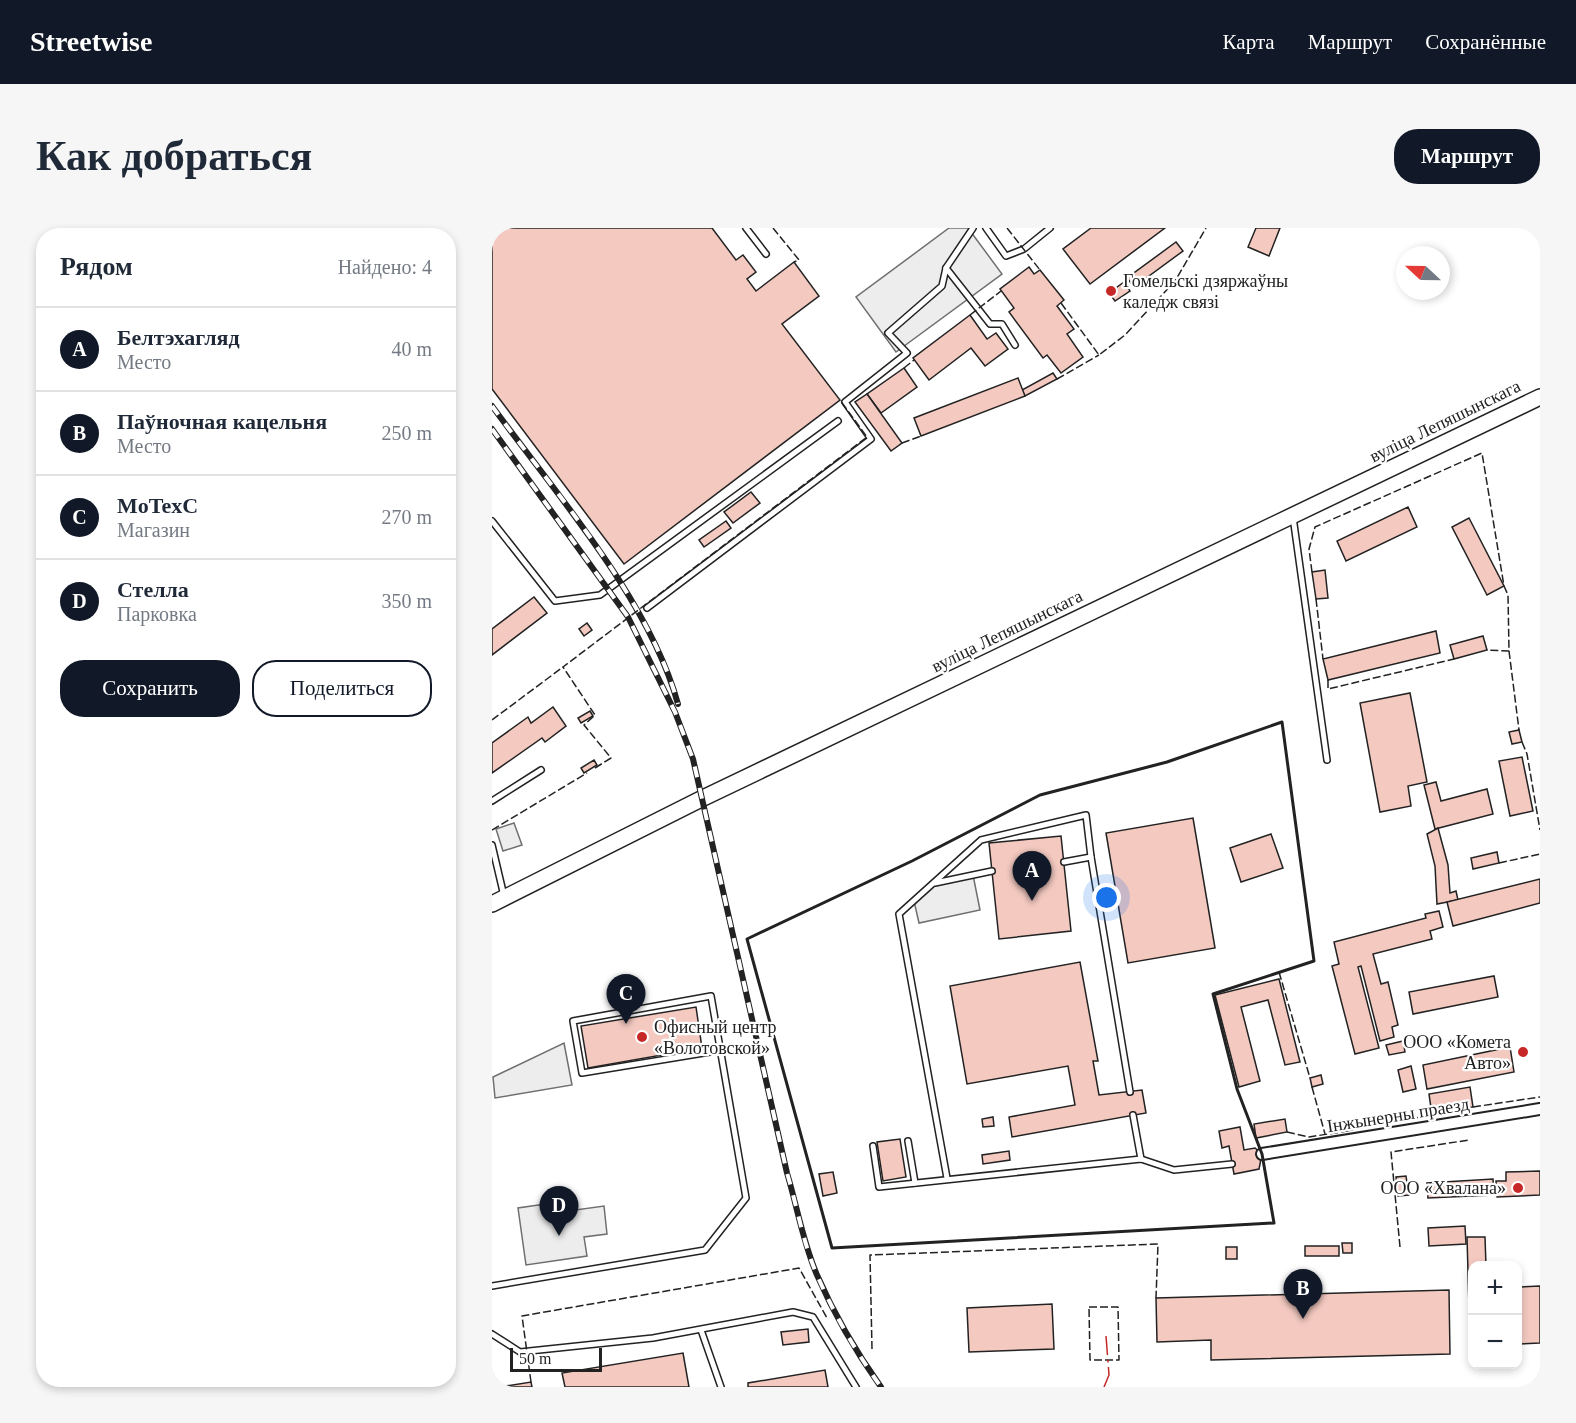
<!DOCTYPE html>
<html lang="ru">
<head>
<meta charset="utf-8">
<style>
  body { margin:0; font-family:"Times New Roman",serif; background:#f6f6f7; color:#1f2937 }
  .controls { position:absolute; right:18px; bottom:18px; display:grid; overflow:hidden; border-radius:12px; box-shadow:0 3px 9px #0003 }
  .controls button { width:54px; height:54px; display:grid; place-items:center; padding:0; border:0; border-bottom:2px solid #e0e1e3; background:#fff; color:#1f2937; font:30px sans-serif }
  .compass { position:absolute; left:904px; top:18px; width:54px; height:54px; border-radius:50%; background:#fff; box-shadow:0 3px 9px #0003; rotate:292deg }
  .scale { position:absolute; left:18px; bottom:15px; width:92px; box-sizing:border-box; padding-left:6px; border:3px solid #222; border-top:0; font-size:16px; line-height:21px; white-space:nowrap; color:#222; -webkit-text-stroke:4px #fff; paint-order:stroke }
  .you { position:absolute; left:615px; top:670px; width:21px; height:21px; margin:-15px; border:4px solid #fff; border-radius:50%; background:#1a73e8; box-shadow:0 0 0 9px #1a73e833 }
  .badge { display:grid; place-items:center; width:39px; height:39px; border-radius:50%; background:#111827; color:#fff; font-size:20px; font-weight:700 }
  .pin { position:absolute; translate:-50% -50px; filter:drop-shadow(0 2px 3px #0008) }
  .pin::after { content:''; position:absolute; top:32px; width:21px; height:18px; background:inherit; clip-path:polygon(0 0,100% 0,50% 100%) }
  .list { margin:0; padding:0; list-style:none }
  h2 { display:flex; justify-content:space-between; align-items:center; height:78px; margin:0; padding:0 24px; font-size:26px }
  h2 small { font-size:20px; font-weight:400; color:#747a83 }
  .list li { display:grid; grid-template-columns:39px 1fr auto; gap:18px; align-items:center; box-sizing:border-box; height:84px; padding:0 24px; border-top:2px solid #e0e1e3 }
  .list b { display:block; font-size:22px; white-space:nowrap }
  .list p { margin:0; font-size:20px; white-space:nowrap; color:#747a83 }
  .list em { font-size:20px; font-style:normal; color:#747a83 }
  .actions { display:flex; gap:12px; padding:18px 24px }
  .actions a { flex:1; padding:14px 0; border:2px solid #111827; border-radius:24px; text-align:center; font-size:21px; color:#111827 }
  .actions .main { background:#111827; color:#fff }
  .map { position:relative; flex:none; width:1048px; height:1159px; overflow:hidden; border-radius:24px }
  header { display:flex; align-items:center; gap:36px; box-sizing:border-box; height:84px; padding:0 30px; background:#111827; color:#fff }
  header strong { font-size:28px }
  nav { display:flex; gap:33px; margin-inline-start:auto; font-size:21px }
  .intro { display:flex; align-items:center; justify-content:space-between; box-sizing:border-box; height:144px; padding:0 36px }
  h1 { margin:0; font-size:42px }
  .button { padding:15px 27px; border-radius:24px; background:#111827; color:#fff; font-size:21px; font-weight:700 }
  main { display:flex; gap:36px; padding:0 36px }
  aside { flex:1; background:#fff; border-radius:24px; box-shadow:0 3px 9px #0003 }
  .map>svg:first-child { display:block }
  .parking { fill:#ededed; stroke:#6f6f6f; stroke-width:1.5 }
  .building { fill:#f3c9c0; stroke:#222; stroke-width:1.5 }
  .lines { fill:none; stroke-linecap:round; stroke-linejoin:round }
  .service-casing { stroke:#222; stroke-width:8 }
  .minor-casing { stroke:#222; stroke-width:14 }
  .secondary-casing { stroke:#222; stroke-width:18 }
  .service { stroke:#fff; stroke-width:5 }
  .minor { stroke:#fff; stroke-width:10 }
  .secondary { stroke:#fff; stroke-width:15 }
  .rail-casing { stroke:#222; stroke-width:6 }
  .rail { stroke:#fff; stroke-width:4; stroke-dasharray:11; stroke-linecap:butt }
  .fence { stroke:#222; stroke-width:1.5; stroke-dasharray:8 3; stroke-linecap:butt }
  .wall { stroke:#222; stroke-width:3 }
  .power { stroke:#c62828; stroke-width:1.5; stroke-dasharray:21 4.5 3 4.5; stroke-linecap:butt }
  .poi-dot { fill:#c62828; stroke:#fff; stroke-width:2 }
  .labels { text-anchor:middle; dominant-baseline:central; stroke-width:4.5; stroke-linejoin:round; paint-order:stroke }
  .poi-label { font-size:18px; fill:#222; stroke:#fff; text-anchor:start }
  .street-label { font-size:18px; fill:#222; stroke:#fff }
</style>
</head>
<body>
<header>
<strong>Streetwise</strong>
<nav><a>Карта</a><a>Маршрут</a><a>Сохранённые</a></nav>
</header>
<div class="intro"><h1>Как добраться</h1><a class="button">Маршрут</a></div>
<main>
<aside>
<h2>Рядом<small>Найдено: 4</small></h2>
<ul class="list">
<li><span class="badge">A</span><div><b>Белтэхагляд</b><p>Место</p></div><em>40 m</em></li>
<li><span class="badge">B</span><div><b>Паўночная кацельня</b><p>Место</p></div><em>250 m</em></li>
<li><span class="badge">C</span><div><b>MoTexC</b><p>Магазин</p></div><em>270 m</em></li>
<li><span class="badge">D</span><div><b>Стелла</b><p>Парковка</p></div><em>350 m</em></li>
</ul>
<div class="actions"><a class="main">Сохранить</a><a>Поделиться</a></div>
</aside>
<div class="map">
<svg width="1048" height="1159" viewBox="0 0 1048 1159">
  <rect width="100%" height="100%" fill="#fff"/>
  <g class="parking">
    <path d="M 457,0 L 476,0 L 510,46 L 404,124 L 364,69 Z"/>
    <path d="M 22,595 L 30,617 L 11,623 L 4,601 Z"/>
    <path d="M 481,647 L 488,682 L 427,695 L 422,673 L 441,655 Z"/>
    <path d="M 72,815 L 80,857 L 3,870 L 1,849 Z"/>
    <path d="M 60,975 L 62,985 L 112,978 L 115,1006 L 92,1009 L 95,1028 L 34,1037 L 26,980 Z"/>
  </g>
  <g class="building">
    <path d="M 0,0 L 220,0 L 244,32 L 251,27 L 264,44 L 255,51 L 264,63 L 302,34 L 327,68 L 290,96 L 348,172 L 132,336 L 0,161 Z"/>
    <path d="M 599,0 L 673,0 L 598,56 L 571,21 Z"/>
    <path d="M 764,0 L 788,0 L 777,28 L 756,19 Z"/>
    <path d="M 684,14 L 691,23 L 642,59 L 635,50 Z"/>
    <path d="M 537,39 L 542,46 L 548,42 L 572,72 L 565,78 L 582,101 L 575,106 L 591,129 L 569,145 L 555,127 L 551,130 L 517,84 L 522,80 L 508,61 Z"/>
    <path d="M 632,54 L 638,63 L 623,73 L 617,65 Z"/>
    <path d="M 478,87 L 495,111 L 504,105 L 516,121 L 493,138 L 479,120 L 437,152 L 421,130 Z"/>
    <path d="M 412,140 L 425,159 L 389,185 L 375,166 Z"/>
    <path d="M 561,145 L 565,151 L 533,168 L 530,162 Z"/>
    <path d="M 526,150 L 533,168 L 429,208 L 422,190 Z"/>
    <path d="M 375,166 L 410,215 L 399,223 L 363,174 Z"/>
    <path d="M 259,264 L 268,275 L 241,295 L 232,284 Z"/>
    <path d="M 916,279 L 925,299 L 854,333 L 845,313 Z"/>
    <path d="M 977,290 L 1012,358 L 995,367 L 960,299 Z"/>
    <path d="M 234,293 L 239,300 L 212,319 L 207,312 Z"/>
    <path d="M 833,342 L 836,370 L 824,371 L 820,344 Z"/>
    <path d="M 42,369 L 55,385 L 0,427 L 0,401 Z"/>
    <path d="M 95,395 L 100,402 L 92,408 L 87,401 Z"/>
    <path d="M 944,403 L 948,425 L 836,452 L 831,431 Z"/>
    <path d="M 991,408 L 995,422 L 962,431 L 958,417 Z"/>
    <path d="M 918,465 L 935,554 L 916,558 L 919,578 L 888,584 L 868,475 Z"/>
    <path d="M 61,479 L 74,498 L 53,514 L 50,510 L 0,545 L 0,515 L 36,489 L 39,495 Z"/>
    <path d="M 98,483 L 101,488 L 89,495 L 86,490 Z"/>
    <path d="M 1027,502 L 1030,514 L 1020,516 L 1017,504 Z"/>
    <path d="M 1030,529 L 1041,583 L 1018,588 L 1007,533 Z"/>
    <path d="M 102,532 L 105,537 L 92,545 L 89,540 Z"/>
    <path d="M 944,554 L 949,573 L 995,561 L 1001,586 L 943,601 L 932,557 Z"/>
    <path d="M 701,590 L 723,720 L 636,735 L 614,605 Z"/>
    <path d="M 946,600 L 956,637 L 958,665 L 964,663 L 966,672 L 945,676 L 943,638 L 935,606 Z"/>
    <path d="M 779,606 L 791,640 L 749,654 L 738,620 Z"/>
    <path d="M 569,608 L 579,703 L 507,711 L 497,615 Z"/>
    <path d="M 1005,624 L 1007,635 L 981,641 L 979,630 Z"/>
    <path d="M 1048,651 L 1048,675 L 961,698 L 955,674 Z"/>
    <path d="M 947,683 L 951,699 L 938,703 L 940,711 L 881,726 L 889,756 L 896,754 L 906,797 L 900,799 L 902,809 L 888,813 L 869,738 L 866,739 L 887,820 L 863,826 L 840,738 L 847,736 L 842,714 L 934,690 L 933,686 Z"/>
    <path d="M 588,734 L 606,833 L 601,833 L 607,867 L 650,862 L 654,885 L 520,909 L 517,889 L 583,877 L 576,838 L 475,856 L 458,758 Z"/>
    <path d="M 1002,748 L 1006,769 L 921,786 L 917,764 Z"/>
    <path d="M 787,751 L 808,834 L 793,837 L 776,772 L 749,779 L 768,853 L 747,859 L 723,767 Z"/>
    <path d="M 204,779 L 210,820 L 96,840 L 89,798 Z"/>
    <path d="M 911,813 L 913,824 L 897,827 L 894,817 Z"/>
    <path d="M 1018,819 L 1022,844 L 935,861 L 931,837 Z"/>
    <path d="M 919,838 L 924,861 L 911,864 L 906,842 Z"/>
    <path d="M 829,847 L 831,856 L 820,859 L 818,850 Z"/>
    <path d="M 978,859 L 981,879 L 940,887 L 937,866 Z"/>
    <path d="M 501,889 L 502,898 L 491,899 L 490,891 Z"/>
    <path d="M 793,891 L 795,904 L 764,910 L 762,896 Z"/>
    <path d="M 866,893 L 867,900 L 855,903 L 853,896 Z"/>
    <path d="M 748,899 L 752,922 L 763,920 L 770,926 L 767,941 L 742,946 L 737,918 L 730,920 L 727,903 Z"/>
    <path d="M 408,911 L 414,949 L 391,953 L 385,914 Z"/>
    <path d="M 517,923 L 518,932 L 491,936 L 490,927 Z"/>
    <path d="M 1048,943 L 1048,967 L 1005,969 L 1004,953 L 1014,953 L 1014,944 Z"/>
    <path d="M 341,944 L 345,965 L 331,968 L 327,946 Z"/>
    <path d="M 914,948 L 917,967 L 906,968 L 904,949 Z"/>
    <path d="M 1001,951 L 1002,967 L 936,970 L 935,955 Z"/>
    <path d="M 973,998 L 974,1016 L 937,1018 L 936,1000 Z"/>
    <path d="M 975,1009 L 993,1009 L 994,1038 L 981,1038 L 981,1080 L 977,1080 Z"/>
    <path d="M 850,1015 L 860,1015 L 860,1025 L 851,1025 Z"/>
    <rect x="813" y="1018" width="34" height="10"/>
    <rect x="734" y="1019" width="11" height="12"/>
    <path d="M 1048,1058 L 1048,1115 L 1026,1116 L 1026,1059 Z"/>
    <path d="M 957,1062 L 958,1126 L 719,1132 L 719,1112 L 665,1114 L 664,1070 Z"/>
    <path d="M 560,1076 L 562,1121 L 477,1124 L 475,1080 Z"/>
    <path d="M 316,1101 L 317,1114 L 291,1117 L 289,1104 Z"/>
    <path d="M 191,1125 L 197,1159 L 73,1159 L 70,1145 Z"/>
    <path d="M 333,1142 L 336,1159 L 256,1159 L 256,1155 Z"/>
    <path d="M 39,1154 L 40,1159 L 14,1159 L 14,1158 Z"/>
  </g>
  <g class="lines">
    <g class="service-casing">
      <g id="service">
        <path d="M 254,0 L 274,26"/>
        <path d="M 494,0 L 514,28 L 532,21 L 558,0"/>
        <path d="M 454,40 L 498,96 L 510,96 L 523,117"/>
        <path d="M 801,289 L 835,532"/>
        <path d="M 0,293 L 63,373 L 108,367 L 346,193"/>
        <path d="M 155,380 L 379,211 L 353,174 L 415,125 L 396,105 L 450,58 L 454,40 L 481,0"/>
        <path d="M 0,573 L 49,542"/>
        <path d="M 0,617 L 12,668"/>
        <path d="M 572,634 L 599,629 L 638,864"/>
        <path d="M 443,655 L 500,643"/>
        <path d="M 641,887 L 649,931"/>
        <path d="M 416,913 L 423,955"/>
        <path d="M 381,918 L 387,959 L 649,931 L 682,942 L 740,936"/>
        <path d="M 455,950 L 407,686 L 489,612 L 594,587 L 599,629"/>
        <path d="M 0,1058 L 213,1022 L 254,970 L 219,768 L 81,793 L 90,845 L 230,822"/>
        <path d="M 209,1102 L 229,1159"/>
        <path d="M 0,1106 L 28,1124 L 161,1110 L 301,1084 L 321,1089 L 364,1159"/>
      </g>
    </g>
    <g class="minor-casing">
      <path id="minor" d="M 770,926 L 1048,881"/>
    </g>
    <g class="secondary-casing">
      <path id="secondary" d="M 0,676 L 209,571 L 1048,169"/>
    </g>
    <use href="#service" class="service"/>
    <use href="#minor" class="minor"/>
    <use href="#secondary" class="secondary"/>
    <g class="rail-casing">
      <g id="rail">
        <path d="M 0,178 C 64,266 157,371 186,476"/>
        <path d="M 0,201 L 136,389 L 183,484 L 201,531 L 295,945 C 305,978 311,1015 325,1047 C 342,1086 364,1124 389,1159"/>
      </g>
    </g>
    <use href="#rail" class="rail"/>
    <g class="fence">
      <path d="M 281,0 L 307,32 L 302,34"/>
      <path d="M 515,0 L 548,42"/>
      <path d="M 569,75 L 607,127 L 633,107 L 683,53 L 714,0"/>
      <path d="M 478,87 L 509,63"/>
      <path d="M 412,140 L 422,132"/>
      <path d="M 565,151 L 607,127"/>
      <path d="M 410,215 L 429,208"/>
      <path d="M 820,344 L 817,321 L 823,299 L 990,225 L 1012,358 L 1016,367 L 1017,423 L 995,422"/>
      <path d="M 824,371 L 831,431"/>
      <path d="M 1017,423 L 1027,502"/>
      <path d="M 836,452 L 836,461 L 962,431"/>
      <path d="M 0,492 L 71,439"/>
      <path d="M 1030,514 L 1035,526 L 1048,602"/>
      <path d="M 103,540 L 119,530 L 92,497 L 103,487 L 71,439 L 375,209 L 348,172"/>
      <path d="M 0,602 L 95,545"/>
      <path d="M 1007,635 L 1048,626"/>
      <path d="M 787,744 L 818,850"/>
      <path d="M 820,859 L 833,906"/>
      <path d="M 981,879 L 1048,869"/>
      <path d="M 867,900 L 940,887"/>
      <path d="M 795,904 L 817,909 L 855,903"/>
      <path d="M 908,1019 L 899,924 L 977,912"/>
      <path d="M 597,1079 L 626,1079 L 627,1132 L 598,1132 Z"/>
      <path d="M 380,1121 L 378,1027 L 666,1016 L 664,1070"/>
      <path d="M 39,1154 L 30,1088 L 307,1040 L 335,1090"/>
    </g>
    <path class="wall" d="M 790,494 L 822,733 L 721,766 L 745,861 L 770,926 L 782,995 L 340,1020 L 255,711 L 420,633 L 548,567 L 675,534 Z"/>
    <path class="power" d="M 612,1159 L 617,1147 L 614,1108"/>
  </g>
  <g class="poi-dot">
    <circle cx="619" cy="63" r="6"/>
    <circle cx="150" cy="809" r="6"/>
    <circle cx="1031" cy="824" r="6"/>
    <circle cx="1026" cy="960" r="6"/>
  </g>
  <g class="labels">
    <g class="poi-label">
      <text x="631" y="53">Гомельскі дзяржаўны<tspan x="631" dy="21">каледж связі</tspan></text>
      <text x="162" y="799">Офисный центр<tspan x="162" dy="21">«Волотовской»</tspan></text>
      <text x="1019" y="814" text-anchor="end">ООО «Комета<tspan x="1019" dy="21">Авто»</tspan></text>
      <text x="1014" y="960" text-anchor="end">ООО «Хвалана»</text>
    </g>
    <g class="street-label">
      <text transform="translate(953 193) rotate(-26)">вуліца Лепяшынскага</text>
      <text transform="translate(515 403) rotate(-26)">вуліца Лепяшынскага</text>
      <text transform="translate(906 887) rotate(-9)">Інжынерны праезд</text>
    </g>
  </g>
</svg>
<div class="controls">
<button>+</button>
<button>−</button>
</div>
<svg class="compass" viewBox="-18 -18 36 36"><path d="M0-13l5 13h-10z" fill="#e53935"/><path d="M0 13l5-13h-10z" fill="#747a83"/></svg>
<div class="scale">50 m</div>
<div class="you"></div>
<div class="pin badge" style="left:540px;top:673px">A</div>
<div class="pin badge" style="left:811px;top:1091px">B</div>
<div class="pin badge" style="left:134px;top:796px">C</div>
<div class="pin badge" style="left:67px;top:1008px">D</div>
</div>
</main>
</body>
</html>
